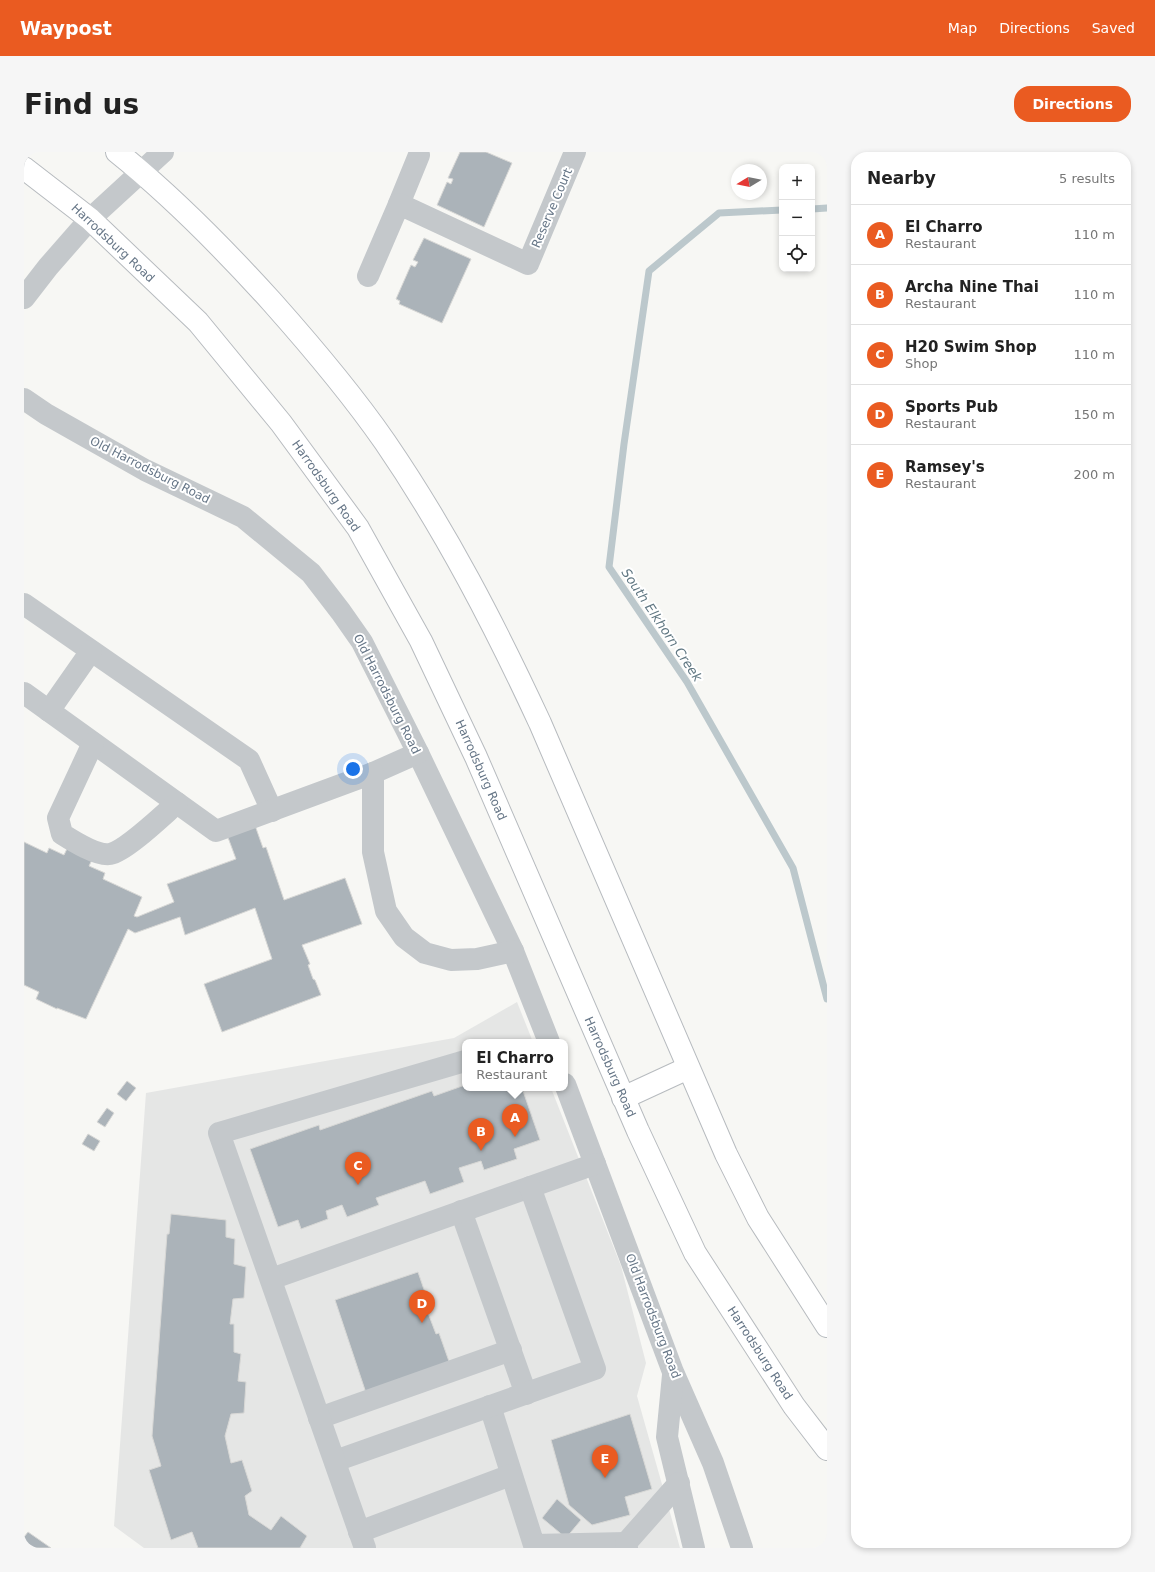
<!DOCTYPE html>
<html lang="en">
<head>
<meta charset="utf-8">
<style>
  body { margin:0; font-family:"DejaVu Sans",sans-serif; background:#f6f6f6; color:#222 }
  .controls { position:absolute; right:12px; top:12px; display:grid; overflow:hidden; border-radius:8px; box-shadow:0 2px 6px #0003 }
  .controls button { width:36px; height:36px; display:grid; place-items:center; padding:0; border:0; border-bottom:1px solid #e0e0e0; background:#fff; color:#222; font:20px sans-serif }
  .compass { position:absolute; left:707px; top:12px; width:36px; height:36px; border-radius:50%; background:#fff; box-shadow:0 2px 6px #0003; rotate:260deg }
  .you { position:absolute; left:329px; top:617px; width:14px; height:14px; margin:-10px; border:3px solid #fff; border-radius:50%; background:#1a73e8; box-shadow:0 0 0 6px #1a73e833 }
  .badge { display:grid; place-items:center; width:26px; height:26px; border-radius:50%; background:#ea5b21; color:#fff; font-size:13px; font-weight:700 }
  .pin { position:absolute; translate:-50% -33px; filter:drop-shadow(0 1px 2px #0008) }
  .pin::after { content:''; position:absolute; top:21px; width:14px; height:12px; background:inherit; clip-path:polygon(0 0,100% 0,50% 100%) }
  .popup { position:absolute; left:438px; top:887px; width:106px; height:52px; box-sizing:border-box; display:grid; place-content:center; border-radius:8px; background:#fff; filter:drop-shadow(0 1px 3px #0005); font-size:13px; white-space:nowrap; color:#767676 }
  .popup b { font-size:15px; color:#222 }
  .popup::after { content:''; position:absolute; left:50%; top:100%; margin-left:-8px; border:8px solid transparent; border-top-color:#fff }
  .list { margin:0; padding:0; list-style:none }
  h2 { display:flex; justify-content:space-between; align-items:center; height:52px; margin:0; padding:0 16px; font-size:17px }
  h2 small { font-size:13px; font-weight:400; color:#767676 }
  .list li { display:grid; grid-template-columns:26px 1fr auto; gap:12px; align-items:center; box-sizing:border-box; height:60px; padding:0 16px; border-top:1px solid #e0e0e0 }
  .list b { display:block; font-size:15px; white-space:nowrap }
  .list p { margin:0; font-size:13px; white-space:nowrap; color:#767676 }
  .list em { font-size:13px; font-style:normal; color:#767676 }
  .icon { flex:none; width:22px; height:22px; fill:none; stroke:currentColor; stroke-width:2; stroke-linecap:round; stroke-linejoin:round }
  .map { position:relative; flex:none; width:803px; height:1396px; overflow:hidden; border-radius:16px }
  header { display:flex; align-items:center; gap:24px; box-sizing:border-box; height:56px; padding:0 20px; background:#ea5b21; color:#fff }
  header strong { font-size:19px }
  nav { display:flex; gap:22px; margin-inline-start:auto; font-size:14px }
  .intro { display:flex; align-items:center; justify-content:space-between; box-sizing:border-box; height:96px; padding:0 24px }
  h1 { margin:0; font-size:28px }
  .button { padding:10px 18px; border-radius:16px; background:#ea5b21; color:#fff; font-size:14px; font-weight:700 }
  main { display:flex; gap:24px; padding:0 24px }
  aside { flex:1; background:#fff; border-radius:16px; box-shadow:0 2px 6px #0003 }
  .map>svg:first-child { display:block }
  .built { fill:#e5e6e5 }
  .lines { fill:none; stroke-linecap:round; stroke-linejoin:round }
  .stream { stroke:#bcc8cc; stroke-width:7 }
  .building { fill:#abb3b9; stroke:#d8d8d6 }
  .major-casing { stroke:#b7bbbf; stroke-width:24 }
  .minor { stroke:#c4c8cb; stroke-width:22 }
  .major { stroke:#fff; stroke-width:22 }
  .labels { text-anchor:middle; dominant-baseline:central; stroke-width:4; stroke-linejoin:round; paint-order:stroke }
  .street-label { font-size:12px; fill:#657586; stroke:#fff }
  .water-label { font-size:13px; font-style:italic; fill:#607782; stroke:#fff }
</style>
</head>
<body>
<header>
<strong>Waypost</strong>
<nav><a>Map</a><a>Directions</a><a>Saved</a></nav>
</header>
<div class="intro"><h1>Find us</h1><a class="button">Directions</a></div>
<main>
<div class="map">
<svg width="803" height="1396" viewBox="0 0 803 1396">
  <rect width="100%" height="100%" fill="#f7f7f4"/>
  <path class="built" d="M 493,850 L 509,890 L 441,890 L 441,936 L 527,936 L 597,1114 L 622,1211 L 613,1244 L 656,1396 L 120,1396 L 90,1374 L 122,941 L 430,886 Z"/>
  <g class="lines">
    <g class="stream">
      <path d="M 788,57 L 803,56"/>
      <path d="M 758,58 L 695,61 L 625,119 L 600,292 L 585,415 L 663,530 L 769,716 L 803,847"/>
    </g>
  </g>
  <g class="building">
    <path d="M 436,0 L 462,0 L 488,11 L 460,75 L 413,53 L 423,30 L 427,32 L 429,27 L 424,26 Z"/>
    <path d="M 400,86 L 447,107 L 418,171 L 375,152 L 376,149 L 372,147 L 387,113 L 391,115 L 394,110 L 389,108 Z"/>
    <path d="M 227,662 L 239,696 L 242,695 L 260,748 L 321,726 L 338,772 L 278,793 L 286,812 L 284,813 L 289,827 L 291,828 L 297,843 L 198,880 L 180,832 L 248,807 L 231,756 L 161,783 L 156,765 L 111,781 L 104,777 L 62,867 L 33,856 L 33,857 L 12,847 L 15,840 L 0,833 L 0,690 L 23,701 L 25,696 L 40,703 L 50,682 L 75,693 L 65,714 L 81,721 L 79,727 L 118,745 L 110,764 L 113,765 L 150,750 L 143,732 L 212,707 L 199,672 Z"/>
    <path d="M 103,929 L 112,936 L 102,949 L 93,942 Z"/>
    <path d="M 441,933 L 441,936 L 498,936 L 516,988 L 490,997 L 493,1007 L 460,1018 L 457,1009 L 435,1016 L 440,1030 L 406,1042 L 401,1029 L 352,1046 L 355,1053 L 323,1065 L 318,1053 L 302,1059 L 304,1067 L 277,1077 L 274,1068 L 254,1075 L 226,997 L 295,973 L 296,978 L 408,939 L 410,944 Z"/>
    <path d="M 83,956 L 90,961 L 81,975 L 73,970 Z"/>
    <path d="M 64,982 L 76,989 L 70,999 L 58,992 Z"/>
    <path d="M 147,1062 L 202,1068 L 202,1085 L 211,1087 L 210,1112 L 222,1115 L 220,1146 L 209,1147 L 206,1172 L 210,1172 L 210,1200 L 217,1202 L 214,1229 L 222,1230 L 220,1261 L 207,1262 L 201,1284 L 207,1311 L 218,1308 L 228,1339 L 221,1344 L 225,1363 L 247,1378 L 257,1364 L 283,1384 L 276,1396 L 174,1396 L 168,1380 L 147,1388 L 125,1318 L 137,1314 L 128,1284 L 143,1082 L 145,1082 Z"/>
    <path d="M 394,1120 L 405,1152 L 401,1153 L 412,1182 L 415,1181 L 427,1215 L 343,1244 L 311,1148 Z"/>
    <path d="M 606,1262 L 628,1337 L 601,1345 L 606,1363 L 568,1373 L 545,1353 L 527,1288 Z"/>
    <path d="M 533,1347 L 557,1368 L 542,1386 L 518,1366 Z"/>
    <path d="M 4,1380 L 27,1396 L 0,1396 L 0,1385 Z"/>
  </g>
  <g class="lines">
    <g class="major-casing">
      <g id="major">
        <path d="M 93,0 C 149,45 200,97 248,150 C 288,195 327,241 361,290 C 422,379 471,474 516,571 L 702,1002 L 734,1066 L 803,1174"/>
        <path d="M 0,16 L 66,67 L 174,170 L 257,271 L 334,376 L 397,489 L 452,605 L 614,979 L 671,1101 L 770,1254 L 803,1297"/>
        <path d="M 599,946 L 664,916"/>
      </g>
    </g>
    <g class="minor">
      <path d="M 375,52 L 395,3"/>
      <path d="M 344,124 L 375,52 L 504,112 L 551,0"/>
      <path d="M 0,146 L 24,115 L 66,67 L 139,0"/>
      <path d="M 0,247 L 22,262 L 121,318 L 219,365 L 287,421 L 317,460 L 338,490 L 394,601 L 489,799 L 525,890"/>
      <path d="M 0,452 L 225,608 L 248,659"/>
      <path d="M 0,541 L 192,679 L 349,621 L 394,601"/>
      <path d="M 25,559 L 67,499"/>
      <path d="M 69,591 L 34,666 L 38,682 C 49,689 73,704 86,702 C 102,699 139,663 153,651"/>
      <path d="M 349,621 L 349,700 L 362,759 L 380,785 L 401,801 L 427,808 L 453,807 L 489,799"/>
      <path d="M 541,932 L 649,1220 L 689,1311 L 718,1396"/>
      <path d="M 437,1059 L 502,1242"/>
      <path d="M 247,1127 L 571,1012"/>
      <path d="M 649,1223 L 643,1285 L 670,1396"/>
      <path d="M 466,1254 L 510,1393 L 602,1391"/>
      <path d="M 295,1266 L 487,1198"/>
      <path d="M 311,1309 L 571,1217 L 506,1035"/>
      <path d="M 335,1380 L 487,1323"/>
      <path d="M 341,1396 L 195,981 L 441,909"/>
      <path d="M 603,1396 L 602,1391 L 655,1331"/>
    </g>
    <use href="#major" class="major"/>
  </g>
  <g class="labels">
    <g class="street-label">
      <text transform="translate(528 56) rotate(-67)">Reserve Court</text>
      <text transform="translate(89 91) rotate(43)">Harrodsburg Road</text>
      <text transform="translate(126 318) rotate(27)">Old Harrodsburg Road</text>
      <text transform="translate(302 334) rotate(55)">Harrodsburg Road</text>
      <text transform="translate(363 542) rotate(63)">Old Harrodsburg Road</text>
      <text transform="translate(457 618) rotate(66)">Harrodsburg Road</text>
      <text transform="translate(586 915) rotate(66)">Harrodsburg Road</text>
      <text transform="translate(629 1164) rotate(69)">Old Harrodsburg Road</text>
      <text transform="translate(736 1201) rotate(57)">Harrodsburg Road</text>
    </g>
    <g class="water-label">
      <text transform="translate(638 473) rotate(56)">South Elkhorn Creek</text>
    </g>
  </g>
</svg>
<div class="controls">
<button>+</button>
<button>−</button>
<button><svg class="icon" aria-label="locate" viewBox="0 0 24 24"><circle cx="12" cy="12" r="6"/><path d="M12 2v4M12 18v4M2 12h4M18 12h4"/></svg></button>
</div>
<svg class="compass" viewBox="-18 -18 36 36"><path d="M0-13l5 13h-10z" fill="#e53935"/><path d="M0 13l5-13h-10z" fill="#767676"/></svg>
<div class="you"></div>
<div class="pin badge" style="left:491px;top:985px">A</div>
<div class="popup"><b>El Charro</b>Restaurant</div>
<div class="pin badge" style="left:457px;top:999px">B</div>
<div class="pin badge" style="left:334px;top:1033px">C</div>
<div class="pin badge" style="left:398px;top:1171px">D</div>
<div class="pin badge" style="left:581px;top:1326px">E</div>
</div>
<aside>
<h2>Nearby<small>5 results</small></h2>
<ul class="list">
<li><span class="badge">A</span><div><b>El Charro</b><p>Restaurant</p></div><em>110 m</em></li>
<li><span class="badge">B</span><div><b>Archa Nine Thai</b><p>Restaurant</p></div><em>110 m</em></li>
<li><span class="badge">C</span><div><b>H20 Swim Shop</b><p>Shop</p></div><em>110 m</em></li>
<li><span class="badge">D</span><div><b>Sports Pub</b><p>Restaurant</p></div><em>150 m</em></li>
<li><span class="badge">E</span><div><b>Ramsey's</b><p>Restaurant</p></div><em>200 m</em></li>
</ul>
</aside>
</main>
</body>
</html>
